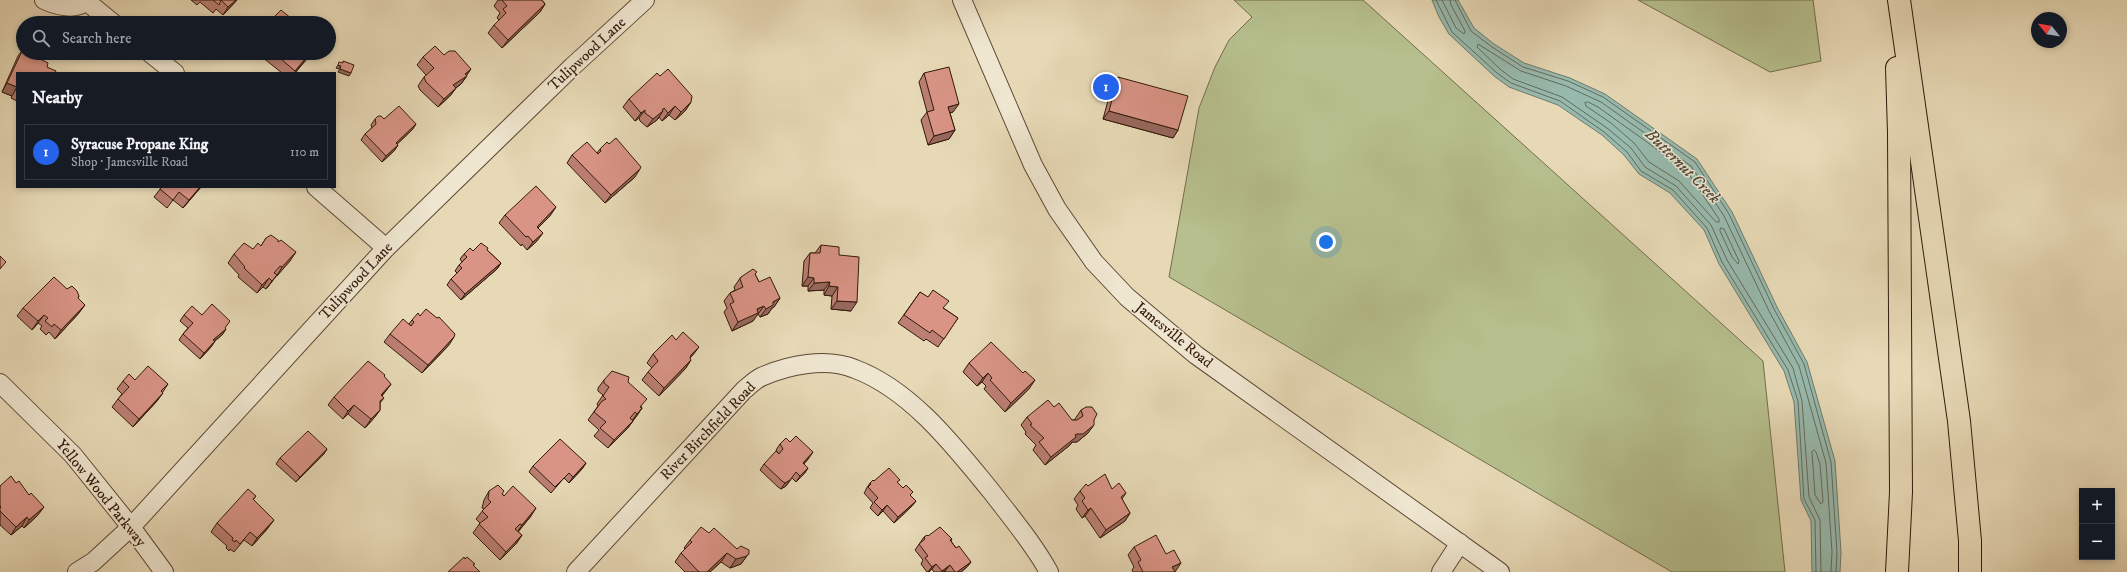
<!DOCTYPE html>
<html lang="en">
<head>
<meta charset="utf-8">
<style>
  body { margin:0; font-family:"IM FELL DW Pica",serif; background:#20242c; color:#f1f3f6 }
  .controls { position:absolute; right:12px; bottom:12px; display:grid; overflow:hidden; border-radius:0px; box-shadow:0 2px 6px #0003 }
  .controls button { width:36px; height:36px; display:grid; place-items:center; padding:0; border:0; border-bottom:1px solid #363941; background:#171b24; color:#f1f3f6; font:20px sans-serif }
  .compass { position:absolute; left:2031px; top:12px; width:36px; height:36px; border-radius:50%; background:#171b24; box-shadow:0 2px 6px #0003; rotate:300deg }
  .you { position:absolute; left:1326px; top:242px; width:14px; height:14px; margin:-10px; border:3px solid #fff; border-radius:50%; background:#1a73e8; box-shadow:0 0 0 6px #1a73e833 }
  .badge { display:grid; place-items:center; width:26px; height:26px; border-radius:50%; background:#2563eb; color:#fff; font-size:13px; font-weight:700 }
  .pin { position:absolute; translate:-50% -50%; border:2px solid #fff; box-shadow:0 1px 4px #0006 }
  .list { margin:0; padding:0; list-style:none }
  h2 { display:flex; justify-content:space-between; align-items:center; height:52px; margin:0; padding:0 16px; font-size:17px }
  h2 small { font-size:13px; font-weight:400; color:#9ea1a6 }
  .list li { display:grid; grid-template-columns:26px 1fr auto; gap:12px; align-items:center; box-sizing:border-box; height:56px; margin:0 8px 8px; padding:0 8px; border:1px solid #363941; border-radius:0px }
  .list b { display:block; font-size:15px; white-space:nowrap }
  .list p { margin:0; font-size:13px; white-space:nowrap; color:#9ea1a6 }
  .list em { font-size:13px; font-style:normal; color:#9ea1a6 }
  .icon { flex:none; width:22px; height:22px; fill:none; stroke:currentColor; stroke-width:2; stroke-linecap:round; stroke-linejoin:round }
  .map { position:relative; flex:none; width:2127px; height:572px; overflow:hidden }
  .search { position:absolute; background:#171b24; box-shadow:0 2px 6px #0003; left:16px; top:16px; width:320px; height:44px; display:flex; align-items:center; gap:10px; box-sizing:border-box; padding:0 14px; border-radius:22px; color:#9ea1a6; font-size:15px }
  .panel { position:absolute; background:#171b24; box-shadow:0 2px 6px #0003; left:16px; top:72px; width:320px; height:116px; border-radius:0px }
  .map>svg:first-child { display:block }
  .green { fill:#b6bf8d; stroke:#746c4c }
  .water { fill:#97baae; stroke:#6f7a6c }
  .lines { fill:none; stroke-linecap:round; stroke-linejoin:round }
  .shore { stroke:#646a5c; stroke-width:1 }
  .minor-casing { stroke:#5f4935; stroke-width:20 }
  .highway-casing { stroke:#32190a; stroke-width:24 }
  .minor { stroke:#efe6d0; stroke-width:18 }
  .highway { stroke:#e7d9b6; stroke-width:22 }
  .wall { fill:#bb7f73; stroke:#32190a }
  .shaded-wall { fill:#98685e; stroke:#32190a }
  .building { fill:#d99486; stroke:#32190a }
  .labels { text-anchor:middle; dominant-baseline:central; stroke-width:3; stroke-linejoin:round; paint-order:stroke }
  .street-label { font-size:15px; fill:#32190a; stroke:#efe6d0 }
  .water-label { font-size:16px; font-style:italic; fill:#50493b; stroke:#efe6d0 }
</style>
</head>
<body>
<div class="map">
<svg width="2127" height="572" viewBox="0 0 2127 572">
  <rect width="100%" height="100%" fill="#e7d9b6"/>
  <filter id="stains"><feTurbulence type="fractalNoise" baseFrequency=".005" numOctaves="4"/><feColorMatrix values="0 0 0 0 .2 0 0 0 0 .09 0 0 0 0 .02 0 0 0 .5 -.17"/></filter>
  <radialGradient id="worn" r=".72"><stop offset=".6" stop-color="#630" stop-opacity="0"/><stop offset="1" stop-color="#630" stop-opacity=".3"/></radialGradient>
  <g class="green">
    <path d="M 1234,0 L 1363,0 L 1763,361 L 1785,572 L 1672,572 L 1169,277 L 1199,108 L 1215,67 L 1229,40 L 1252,17 Z"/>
    <path d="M 1638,0 L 1813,0 L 1821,61 L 1770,72 Z"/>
  </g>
  <path class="water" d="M 1432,0 L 1458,0 L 1474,28 L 1494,44 L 1524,63 L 1570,78 L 1605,94 L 1697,159 L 1732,212 L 1777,307 L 1807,362 L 1835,461 L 1841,552 L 1840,572 L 1812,572 L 1811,521 L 1801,500 L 1794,402 L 1784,371 L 1719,264 L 1704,230 L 1670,193 L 1639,174 L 1624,155 L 1602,135 L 1558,105 L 1509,87 L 1494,76 L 1449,34 L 1439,17 Z"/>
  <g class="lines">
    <g class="shore">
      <path d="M 1436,0 L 1452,32 L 1497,73 L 1511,83 L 1560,101 L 1604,132 L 1627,152 L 1641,171 L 1673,190 L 1707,228 L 1722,262 L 1788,370 L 1798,401 L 1804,499 L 1815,520 L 1816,572"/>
      <path d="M 1442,0 L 1456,28 L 1464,34 L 1465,31 L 1451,5 L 1450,0"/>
      <path d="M 1455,0 L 1471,31 L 1492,47 L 1523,67 L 1568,81 L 1603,97 L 1695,162 L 1729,214 L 1774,309 L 1804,364 L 1831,462 L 1837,552 L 1836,572"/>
      <path d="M 1588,102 L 1598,107 L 1686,170 L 1719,219 L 1719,222 L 1716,222 L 1679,181 L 1649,162 L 1634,143 L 1611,123 L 1586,106 L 1585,103 Z"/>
      <path d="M 1721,228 L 1724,229 L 1739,261 L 1738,264 L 1732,257 L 1720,231 Z"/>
      <path d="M 1814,450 L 1816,452 L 1820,464 L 1823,502 L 1821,504 L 1815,495 L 1812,452 Z"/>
      <path d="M 1821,572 L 1820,520 L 1809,497 L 1802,401 L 1793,368 L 1727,260 L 1711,225 L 1676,186 L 1645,167 L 1631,148 L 1607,128 L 1562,97 L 1513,79 L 1500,69 L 1477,47 L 1478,44 L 1521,71 L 1566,86 L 1601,102 L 1691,166 L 1724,216 L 1769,311 L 1799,366 L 1826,463 L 1832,552 L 1831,572"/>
    </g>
    <g class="minor-casing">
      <g id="minor">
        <path d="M 44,0 C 55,5 77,12 86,0"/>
        <path d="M 962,0 L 1033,165 L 1057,209 L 1094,262 L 1127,297 L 1196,355 L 1500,572"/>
        <path d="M 86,1 L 113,23"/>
        <path d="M 150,53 L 175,73"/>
        <path d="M 316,187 L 386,248"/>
        <path d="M 0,383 L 73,455 L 131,527 L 164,572"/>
        <path d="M 77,572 L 93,562 L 131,527 L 386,248 L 573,66 L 645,0"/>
        <path d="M 576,572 L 744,390 C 749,386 755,380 761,377 C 788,365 826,357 855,369 C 911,390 954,446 991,491 C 1011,517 1033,543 1049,572"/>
        <path d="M 1441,572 L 1460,543"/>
      </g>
    </g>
    <g class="highway-casing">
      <g id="highway">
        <path d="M 1899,0 L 1959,421 L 1970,541 L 1970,572"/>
        <path d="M 1897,68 L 1899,133 L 1901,492 L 1897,572"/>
      </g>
    </g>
    <use href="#minor" class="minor"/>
    <use href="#highway" class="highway"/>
  </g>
  <g class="wall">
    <path d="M 191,0 L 237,0 L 223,15 L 216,9 L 213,13 L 200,2 L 197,5 Z"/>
    <path d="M 498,0 L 542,0 L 545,4 L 540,12 L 502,48 L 488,33 L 494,25 L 499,20 L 497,18 L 500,13 L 494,6 Z"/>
    <path d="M 23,49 L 38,58 L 47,67 L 17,73 L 17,101 L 11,98 L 12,96 L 2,92 L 18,56 Z"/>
    <path d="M 257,53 L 311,53 L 295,73 L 282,73 Z"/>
    <path d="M 444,55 L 467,76 L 461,84 L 456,88 L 450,96 L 438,107 L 420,90 L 418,86 L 424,77 L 426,75 L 417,65 L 423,57 Z"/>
    <path d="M 924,73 L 953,112 L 950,113 L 955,130 L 949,139 L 928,145 L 921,120 L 927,112 L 919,82 Z"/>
    <path d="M 660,76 L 691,102 L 685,111 L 675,120 L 669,115 L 662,121 L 659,117 L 657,120 L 647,127 L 640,121 L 639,118 L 635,121 L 623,107 L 629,99 Z"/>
    <path d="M 1118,77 L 1178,130 L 1173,138 L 1103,119 L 1112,86 Z"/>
    <path d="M 375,119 L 384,119 L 416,124 L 412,130 L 397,144 L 398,145 L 394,151 L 382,162 L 361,140 L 365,134 L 372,128 L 371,125 Z"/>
    <path d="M 600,149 L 635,177 L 605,203 L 567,163 L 572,155 L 597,153 Z"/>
    <path d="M 160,187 L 201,187 L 183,208 L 173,200 L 167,208 L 154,197 L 161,188 Z"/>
    <path d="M 505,215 L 550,216 L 538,228 L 537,241 L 527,250 L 522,244 L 521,246 L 499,223 Z"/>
    <path d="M 266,238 L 278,242 L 290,261 L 276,276 L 266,289 L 263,287 L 257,293 L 238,277 L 239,275 L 228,263 L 234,254 L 253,249 L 261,246 Z"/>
    <path d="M 821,245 L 839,255 L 851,311 L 831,309 L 832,296 L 824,295 L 824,290 L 808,291 L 808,286 L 802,286 L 804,261 L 810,253 L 815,253 Z"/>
    <path d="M 487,250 L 501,263 L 497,269 L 461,300 L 447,285 L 451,279 L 457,273 L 455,271 L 459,265 L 462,262 L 460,259 L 464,254 L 473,251 Z"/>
    <path d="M 755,274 L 759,282 L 780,298 L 774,307 L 772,308 L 768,314 L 760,317 L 758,314 L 757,314 L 753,321 L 732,331 L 724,312 L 727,308 L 724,301 L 730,293 L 735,290 L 734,287 L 741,277 Z"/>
    <path d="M 67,289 L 79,296 L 78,298 L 79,313 L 55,339 L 49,332 L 46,335 L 40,329 L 42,326 L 38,323 L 32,330 L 17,316 L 23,308 Z"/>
    <path d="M 920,292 L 958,318 L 938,347 L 926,339 L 924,341 L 898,323 Z"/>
    <path d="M 184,315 L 202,315 L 226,329 L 222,335 L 215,341 L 211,347 L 200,359 L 179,340 L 183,334 L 188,328 L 180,321 Z"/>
    <path d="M 412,320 L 449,345 L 422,373 L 384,342 L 390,334 L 409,324 Z"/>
    <path d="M 653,354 L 693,355 L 690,358 L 686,368 L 659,396 L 642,380 L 648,372 L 652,368 L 647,363 Z"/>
    <path d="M 969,363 L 1029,389 L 1005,412 L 984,389 L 986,386 L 982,382 L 977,386 L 963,372 Z"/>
    <path d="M 384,377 L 391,384 L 382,396 L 384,398 L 380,403 L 380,410 L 374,418 L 365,428 L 348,414 L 343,419 L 328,405 L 334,397 Z"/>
    <path d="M 135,380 L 168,384 L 157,401 L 133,427 L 112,407 L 118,399 L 122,394 L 117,389 L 123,381 Z"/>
    <path d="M 604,380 L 628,382 L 642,408 L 633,421 L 627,429 L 608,448 L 594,436 L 599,430 L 588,420 L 598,406 L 597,404 L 603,395 L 598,391 L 598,388 Z"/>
    <path d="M 1054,407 L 1072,420 L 1075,420 L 1075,419 L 1081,410 L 1094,420 L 1088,433 L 1077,442 L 1072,442 L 1070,445 L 1045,465 L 1033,450 L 1036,445 L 1025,434 L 1026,432 L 1021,425 L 1027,417 Z"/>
    <path d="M 780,444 L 809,458 L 804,464 L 808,468 L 804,474 L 796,482 L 792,478 L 786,486 L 781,489 L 778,487 L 760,470 L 764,464 L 779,454 L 776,450 Z"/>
    <path d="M 327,449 L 323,455 L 296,482 L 276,464 L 280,458 Z"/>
    <path d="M 586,463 L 582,469 L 569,483 L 564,478 L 551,493 L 529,472 L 533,466 Z"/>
    <path d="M 874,481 L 898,483 L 916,501 L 911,507 L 894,523 L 883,511 L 878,516 L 870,508 L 873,503 L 864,493 L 866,490 L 866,489 L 870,483 Z"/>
    <path d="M 0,486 L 38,515 L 24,528 L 22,526 L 11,535 L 0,525 Z"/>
    <path d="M 1088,486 L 1112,489 L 1126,493 L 1122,499 L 1130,513 L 1125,521 L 1100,538 L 1085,516 L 1082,518 L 1076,509 L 1078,505 L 1074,499 L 1080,491 Z"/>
    <path d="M 489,491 L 502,494 L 531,516 L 518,532 L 522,535 L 516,544 L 500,560 L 473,533 L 480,523 L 476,519 L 484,509 L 482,508 L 484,500 Z"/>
    <path d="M 256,496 L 253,500 L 268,528 L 252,546 L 244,540 L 234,552 L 230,549 L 229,551 L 226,548 L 227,546 L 211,532 L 217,523 Z"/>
    <path d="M 709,533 L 737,549 L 749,553 L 741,564 L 730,568 L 721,562 L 710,572 L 685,572 L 675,562 L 681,553 L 685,549 L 684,548 L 690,540 Z"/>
    <path d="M 928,536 L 952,539 L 951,541 L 956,548 L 971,562 L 967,567 L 961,572 L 946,572 L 945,571 L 944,572 L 934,572 L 932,569 L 929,572 L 927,572 L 921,564 L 923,560 L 915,550 L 924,537 Z"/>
    <path d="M 1134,547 L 1174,572 L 1175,572 L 1133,572 L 1132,570 L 1134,567 L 1128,555 Z"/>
  </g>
  <g class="shaded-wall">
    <path d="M 236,0 L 237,0 L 223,15 L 228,7 Z"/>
    <path d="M 545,4 L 540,12 L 502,48 L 508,40 Z"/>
    <path d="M 310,53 L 307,59 L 295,73 L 294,73 Z"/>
    <path d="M 338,65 L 341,66 L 339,69 L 336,68 Z"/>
    <path d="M 340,69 L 351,73 L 349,76 L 338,72 Z"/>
    <path d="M 471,69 L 461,84 L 447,94 L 453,85 Z"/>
    <path d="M 7,83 L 17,87 L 12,96 L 2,92 Z"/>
    <path d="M 456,88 L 450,96 L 438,107 L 444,99 Z"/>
    <path d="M 691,102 L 685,111 L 675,120 L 681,112 Z"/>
    <path d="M 959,104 L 953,112 L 942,115 L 948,107 Z"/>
    <path d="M 675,106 L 669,115 L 662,121 L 668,113 Z"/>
    <path d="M 664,108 L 660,113 L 663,111 L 657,120 L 647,127 L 653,119 Z"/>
    <path d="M 645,110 L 639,118 L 635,121 L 641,113 Z"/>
    <path d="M 1109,111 L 1178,130 L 1173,138 L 1103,119 Z"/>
    <path d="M 416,124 L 412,130 L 392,149 L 396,143 Z"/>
    <path d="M 955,130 L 949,139 L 928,145 L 934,136 Z"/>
    <path d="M 398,145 L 394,151 L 382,162 L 386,156 Z"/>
    <path d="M 640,169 L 635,177 L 605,203 L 611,195 Z"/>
    <path d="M 200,187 L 201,187 L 183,208 L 189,200 Z"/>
    <path d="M 556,207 L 550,216 L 531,235 L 537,227 Z"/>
    <path d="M 543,233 L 537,241 L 527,250 L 533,242 Z"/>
    <path d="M 296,252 L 290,261 L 277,276 L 282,267 Z"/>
    <path d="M 501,263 L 497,269 L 461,300 L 465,294 Z"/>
    <path d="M 277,275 L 271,283 L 266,289 L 272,281 Z"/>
    <path d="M 808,277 L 814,278 L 808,286 L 802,286 Z"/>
    <path d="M 269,278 L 263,287 L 257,293 L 262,285 Z"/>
    <path d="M 830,282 L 824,290 L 808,291 L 814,283 Z"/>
    <path d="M 829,286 L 838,287 L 832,296 L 824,295 Z"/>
    <path d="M 780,298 L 774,307 L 772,308 L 768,314 L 760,317 L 766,309 L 773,302 Z"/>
    <path d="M 837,301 L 857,302 L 851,311 L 831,309 Z"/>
    <path d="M 85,305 L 79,313 L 55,339 L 61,330 Z"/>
    <path d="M 764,306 L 753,321 L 732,331 L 738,322 L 757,309 Z"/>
    <path d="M 44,315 L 38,323 L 32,330 L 38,321 Z"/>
    <path d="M 226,329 L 222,335 L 209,345 L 213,340 Z"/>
    <path d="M 454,337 L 449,345 L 422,373 L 428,365 Z"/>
    <path d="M 215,341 L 211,347 L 200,359 L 204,353 Z"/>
    <path d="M 699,347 L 693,355 L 685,363 L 691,355 Z"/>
    <path d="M 691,360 L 686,368 L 659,396 L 664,388 Z"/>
    <path d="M 988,373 L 982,382 L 977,386 L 983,378 Z"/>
    <path d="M 1035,380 L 1029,389 L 1005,412 L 1011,403 Z"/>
    <path d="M 391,384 L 385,392 L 375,403 L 381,395 Z"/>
    <path d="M 163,393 L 157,401 L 133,427 L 139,419 Z"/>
    <path d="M 354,405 L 348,414 L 343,419 L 348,411 Z"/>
    <path d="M 642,408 L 636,417 L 631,422 L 637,414 Z"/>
    <path d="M 380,410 L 374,418 L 365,428 L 371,419 Z"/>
    <path d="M 633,421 L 627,429 L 608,448 L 614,440 Z"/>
    <path d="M 1094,425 L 1088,433 L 1077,442 L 1072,442 L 1070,445 L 1045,465 L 1051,457 L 1075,435 Z"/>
    <path d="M 327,449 L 323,455 L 296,482 L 300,477 Z"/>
    <path d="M 813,452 L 809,458 L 799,469 L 803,463 Z"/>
    <path d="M 586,463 L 582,469 L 569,483 L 573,477 Z"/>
    <path d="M 808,468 L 804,474 L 796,482 L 800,476 Z"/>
    <path d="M 790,480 L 786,486 L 781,489 L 785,483 Z"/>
    <path d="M 916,501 L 911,507 L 894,523 L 898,517 Z"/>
    <path d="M 887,505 L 883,511 L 878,516 L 882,510 Z"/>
    <path d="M 44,507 L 38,515 L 24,528 L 29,520 Z"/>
    <path d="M 536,508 L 531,516 L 516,534 L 522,525 Z"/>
    <path d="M 1091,508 L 1085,516 L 1082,518 L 1088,510 Z"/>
    <path d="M 1130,513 L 1125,521 L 1100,538 L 1106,530 Z"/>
    <path d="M 27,517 L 22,526 L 11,535 L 16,527 Z"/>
    <path d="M 274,520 L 268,528 L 252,546 L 257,538 Z"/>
    <path d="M 522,535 L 516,544 L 500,560 L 506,552 Z"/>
    <path d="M 727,553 L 721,562 L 710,572 L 707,572 Z"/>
    <path d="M 749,553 L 741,564 L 730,568 L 736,559 Z"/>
    <path d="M 971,562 L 967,567 L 961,572 L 957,572 Z"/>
    <path d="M 1181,563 L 1175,572 L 1174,572 L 1172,567 Z"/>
    <path d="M 936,564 L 932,569 L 928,572 L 932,567 Z"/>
    <path d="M 950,565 L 945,571 L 944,572 L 942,572 Z"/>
  </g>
  <g class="building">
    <path d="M 213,0 L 236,0 L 228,7 L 221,0 L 219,5 Z"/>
    <path d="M 502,0 L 542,0 L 545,4 L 508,40 L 494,25 L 506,13 L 503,9 L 507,6 Z"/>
    <path d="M 281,10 L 292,19 L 296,20 L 297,23 L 268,23 Z"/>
    <path d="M 435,46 L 444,55 L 449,51 L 455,51 L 471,69 L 465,74 L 467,76 L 453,85 L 456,88 L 444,99 L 426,82 L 424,77 L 434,68 L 423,57 Z"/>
    <path d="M 23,49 L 23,53 L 36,53 L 40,54 L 38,58 L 48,63 L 47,67 L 56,71 L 55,73 L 17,73 L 17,87 L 7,83 Z"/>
    <path d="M 274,53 L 310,53 L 295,71 Z"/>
    <path d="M 343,61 L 354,65 L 351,73 L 340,69 L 341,66 L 338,65 L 339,62 L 343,63 Z"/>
    <path d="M 949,67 L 959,104 L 948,107 L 955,130 L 934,136 L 927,112 L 934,110 L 924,73 Z"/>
    <path d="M 668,69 L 692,96 L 691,102 L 681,112 L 675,106 L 668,113 L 664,108 L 662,110 L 663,111 L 653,119 L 645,113 L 645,110 L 641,113 L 629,99 L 657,73 L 660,76 Z"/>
    <path d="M 1118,77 L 1188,96 L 1178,130 L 1109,111 Z"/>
    <path d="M 399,106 L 416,124 L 396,143 L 398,145 L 386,156 L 365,134 L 376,124 L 375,119 L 378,116 L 381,116 L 384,119 Z"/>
    <path d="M 616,138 L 641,167 L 640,169 L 611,195 L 572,155 L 587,142 L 598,154 L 601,151 L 600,149 L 607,142 L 609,144 Z"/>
    <path d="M 536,186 L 556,207 L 537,227 L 543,233 L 533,242 L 528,236 L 526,237 L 505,215 Z"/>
    <path d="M 161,187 L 200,187 L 189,200 L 179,192 L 173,200 L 160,189 Z"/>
    <path d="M 271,235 L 278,240 L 278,242 L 281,240 L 296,252 L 282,267 L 280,266 L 274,273 L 277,275 L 272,281 L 269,278 L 262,285 L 244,268 L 245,267 L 234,254 L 244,243 L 253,249 L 258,243 L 261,246 L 266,238 Z"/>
    <path d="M 481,243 L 488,248 L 487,250 L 501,263 L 465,294 L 451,279 L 462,268 L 459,265 L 467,257 L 464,254 L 470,248 L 473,251 Z"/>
    <path d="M 821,245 L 839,247 L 839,255 L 859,257 L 857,302 L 837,301 L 838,287 L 829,286 L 830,282 L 814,283 L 814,278 L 808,277 L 810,253 L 820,253 Z"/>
    <path d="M 0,256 L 6,262 L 0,269 Z"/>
    <path d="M 753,269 L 757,272 L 755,274 L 759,282 L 770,277 L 780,298 L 773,302 L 773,305 L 766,309 L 764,306 L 757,309 L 758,313 L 738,322 L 730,304 L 734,302 L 730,293 L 743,287 L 740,279 L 741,277 Z"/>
    <path d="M 54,277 L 67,289 L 72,286 L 77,291 L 79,296 L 78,298 L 85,305 L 61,330 L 54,324 L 52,327 L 45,321 L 48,318 L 44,315 L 38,321 L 23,308 Z"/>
    <path d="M 933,290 L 949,301 L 943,308 L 958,318 L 944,339 L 932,330 L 930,333 L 904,315 L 920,292 L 928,297 Z"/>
    <path d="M 212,304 L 230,321 L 225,328 L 226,329 L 213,340 L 215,341 L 204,353 L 183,334 L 193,323 L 184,315 L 192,306 L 202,315 Z"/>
    <path d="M 426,309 L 437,318 L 439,317 L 455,334 L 454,337 L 428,365 L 390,334 L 403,319 L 411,326 L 414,322 L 412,320 L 418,313 L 420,316 Z"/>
    <path d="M 683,332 L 699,347 L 691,355 L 690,358 L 691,360 L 664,388 L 648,372 L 658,361 L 653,354 L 672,335 L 676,340 Z"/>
    <path d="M 991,342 L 1023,373 L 1025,371 L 1035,380 L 1011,403 L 990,380 L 992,378 L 988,373 L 983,378 L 969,363 Z"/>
    <path d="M 368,361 L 385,375 L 384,376 L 391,384 L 381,395 L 384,398 L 380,401 L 380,410 L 371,419 L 354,405 L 348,411 L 334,397 Z"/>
    <path d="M 148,366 L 168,384 L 161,391 L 163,393 L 139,419 L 118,399 L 129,387 L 123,381 L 129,374 L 135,380 Z"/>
    <path d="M 612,371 L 629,377 L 628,382 L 647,399 L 640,407 L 642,408 L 637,414 L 635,412 L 630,418 L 633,421 L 614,440 L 600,428 L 606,422 L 594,412 L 602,401 L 606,399 L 603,396 L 609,387 L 604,383 L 604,380 Z"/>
    <path d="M 1048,400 L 1054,407 L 1059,403 L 1072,420 L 1077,420 L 1083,416 L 1081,410 L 1086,407 L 1092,407 L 1097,414 L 1094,420 L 1094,425 L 1083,434 L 1077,434 L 1075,435 L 1076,437 L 1051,457 L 1039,442 L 1044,438 L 1030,425 L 1032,424 L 1027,417 Z"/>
    <path d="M 308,431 L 327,449 L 300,477 L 280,458 Z"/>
    <path d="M 796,436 L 813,452 L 803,463 L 808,468 L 800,476 L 796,472 L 790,480 L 785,483 L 782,481 L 764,464 L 776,451 L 779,454 L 783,449 L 780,444 L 786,438 L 790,442 Z"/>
    <path d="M 560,439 L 586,463 L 573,477 L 569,473 L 555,487 L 533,466 Z"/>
    <path d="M 889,468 L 900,480 L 897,482 L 903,488 L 906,485 L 913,492 L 910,495 L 916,501 L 898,517 L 887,505 L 882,510 L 874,502 L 878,498 L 868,487 L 871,484 L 870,483 L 873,480 L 874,481 Z"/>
    <path d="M 1105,474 L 1112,489 L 1119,483 L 1126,493 L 1121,497 L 1130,513 L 1106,530 L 1091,508 L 1088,510 L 1082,501 L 1085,498 L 1080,491 L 1086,484 L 1088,486 Z"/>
    <path d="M 11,476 L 16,483 L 19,481 L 29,495 L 31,493 L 44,507 L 29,520 L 27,517 L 16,527 L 0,511 L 0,508 L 1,507 L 0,506 L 0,486 Z"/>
    <path d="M 498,485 L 504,491 L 502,494 L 504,496 L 513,486 L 536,508 L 522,525 L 520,524 L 515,529 L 522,535 L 506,552 L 479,524 L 488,517 L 482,511 L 491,502 L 488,499 L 489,491 Z"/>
    <path d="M 248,489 L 256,496 L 253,499 L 274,520 L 257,538 L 250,532 L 240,544 L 236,540 L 235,542 L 232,540 L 233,538 L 217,523 Z"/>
    <path d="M 701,527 L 709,533 L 714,528 L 737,549 L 741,546 L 749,550 L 749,553 L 747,556 L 736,559 L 727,553 L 707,572 L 699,572 L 681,553 L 692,542 L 690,540 Z"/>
    <path d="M 940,527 L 952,539 L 950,540 L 956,548 L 959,546 L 971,562 L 957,572 L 955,572 L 950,565 L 942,571 L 936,564 L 932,567 L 925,558 L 928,556 L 919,544 L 925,539 L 924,537 L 927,535 L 928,536 Z"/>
    <path d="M 1156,535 L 1166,554 L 1174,550 L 1181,563 L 1172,567 L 1175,572 L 1143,572 L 1138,562 L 1141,560 L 1134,547 Z"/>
    <path d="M 464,557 L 465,559 L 467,557 L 475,564 L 473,565 L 480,572 L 448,572 Z"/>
  </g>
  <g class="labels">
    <g class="street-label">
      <text transform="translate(587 54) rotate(-43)">Tulipwood Lane</text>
      <text transform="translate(356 281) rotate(-47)">Tulipwood Lane</text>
      <text transform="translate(1174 335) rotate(39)">Jamesville Road</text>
      <text transform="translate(708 431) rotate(-46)">River Birchfield Road</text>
      <text transform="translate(101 493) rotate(51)">Yellow Wood Parkway</text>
    </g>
    <g class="water-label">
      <text transform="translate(1683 166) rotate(45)">Butternut Creek</text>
    </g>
  </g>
  <rect width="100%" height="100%" filter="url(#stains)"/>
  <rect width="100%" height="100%" fill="url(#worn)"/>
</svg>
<div class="controls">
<button>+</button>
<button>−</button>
</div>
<svg class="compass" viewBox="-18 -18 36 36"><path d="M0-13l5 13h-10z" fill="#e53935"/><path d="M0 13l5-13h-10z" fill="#9ea1a6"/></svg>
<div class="you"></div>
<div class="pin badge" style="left:1106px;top:87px">1</div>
<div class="search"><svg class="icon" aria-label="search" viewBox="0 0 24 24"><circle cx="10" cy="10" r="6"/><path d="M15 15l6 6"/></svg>Search here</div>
<section class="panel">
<h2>Nearby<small></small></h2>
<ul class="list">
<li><span class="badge">1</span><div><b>Syracuse Propane King</b><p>Shop · Jamesville Road</p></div><em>110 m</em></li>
</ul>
</section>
</div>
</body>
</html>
